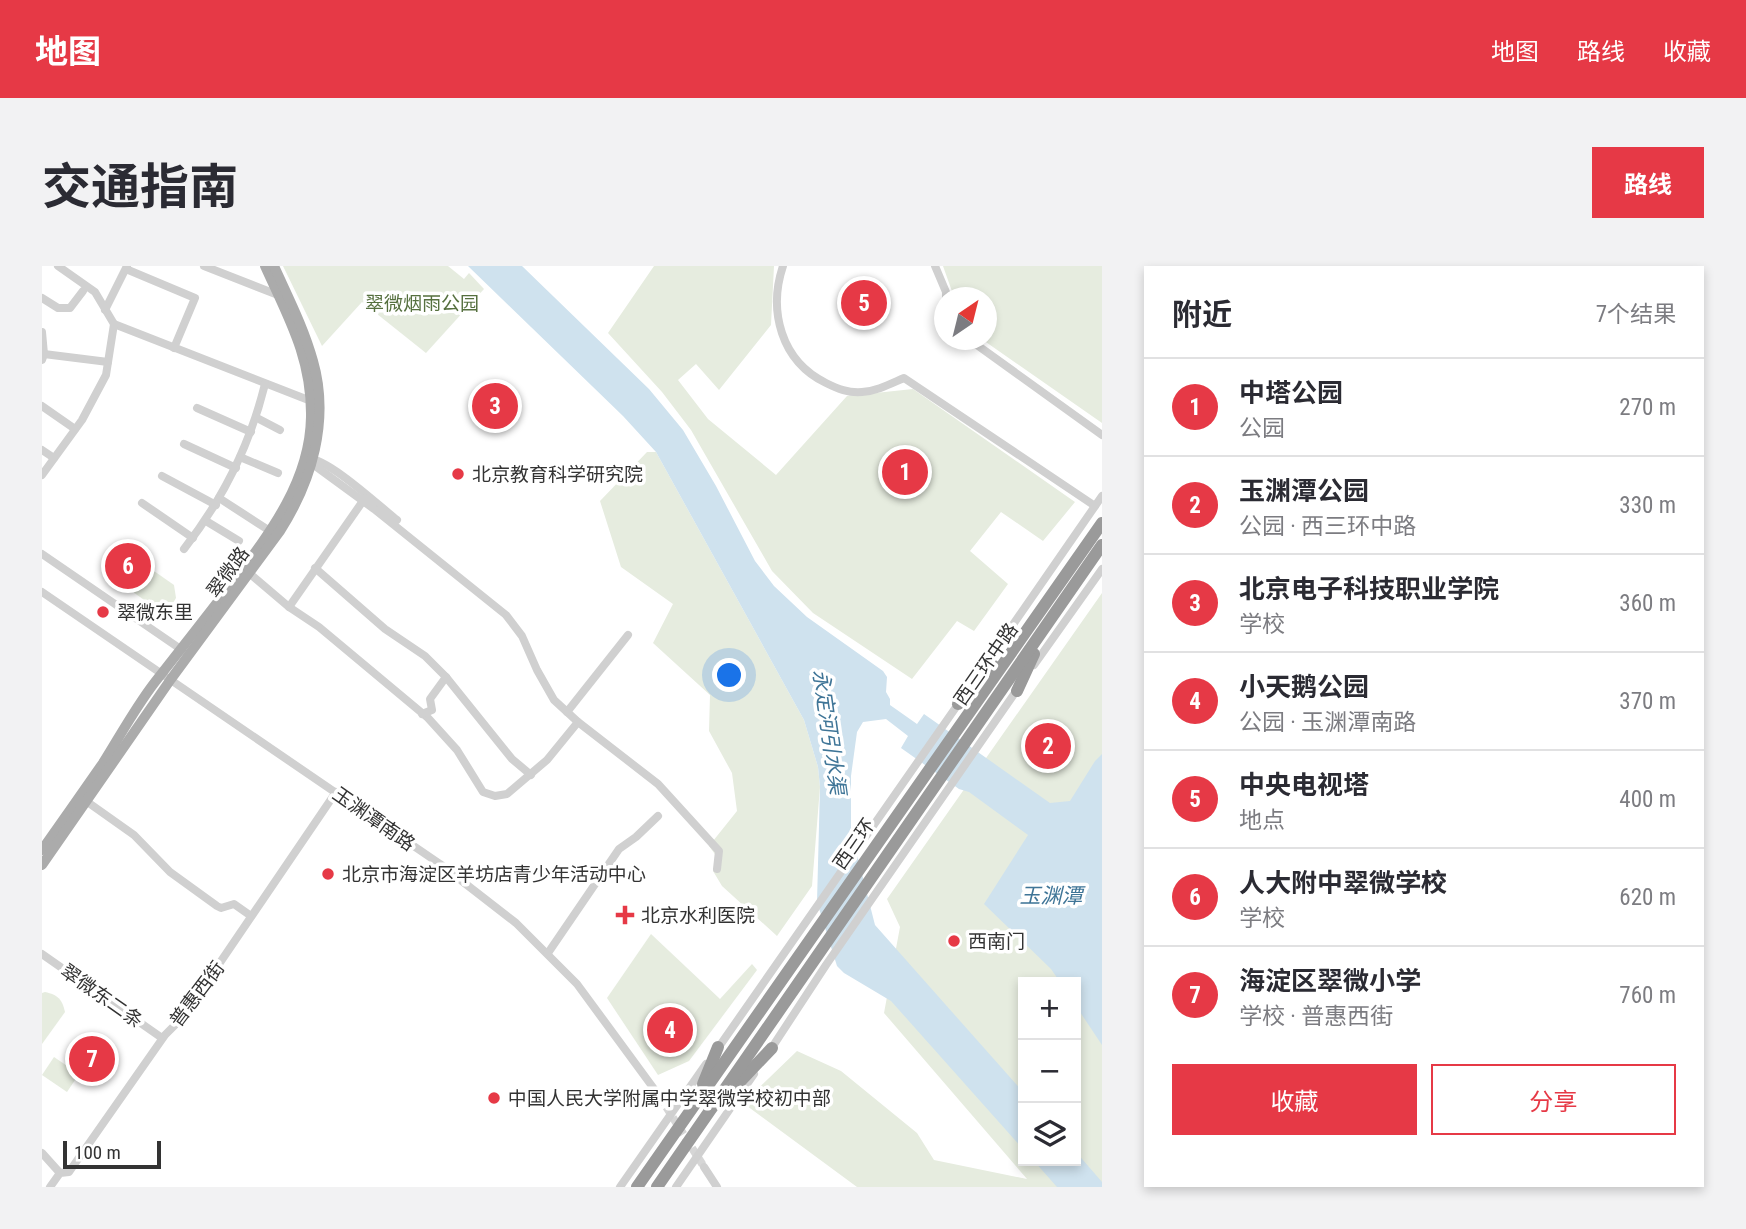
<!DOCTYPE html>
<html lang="zh">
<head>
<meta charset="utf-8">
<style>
  body { margin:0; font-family:"Roboto Condensed","Noto Sans SC",sans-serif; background:#f2f2f3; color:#2b2b33 }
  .controls { position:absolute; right:21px; bottom:21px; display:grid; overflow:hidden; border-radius:0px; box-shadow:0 4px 10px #0003 }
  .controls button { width:63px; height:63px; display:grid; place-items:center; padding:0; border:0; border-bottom:2px solid #e1e1e2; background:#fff; color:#2b2b33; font:35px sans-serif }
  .compass { position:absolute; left:892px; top:21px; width:63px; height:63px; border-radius:50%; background:#fff; box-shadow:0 4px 10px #0003; rotate:35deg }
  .scale { position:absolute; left:21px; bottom:18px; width:98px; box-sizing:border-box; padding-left:7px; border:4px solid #333; border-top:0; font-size:19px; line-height:24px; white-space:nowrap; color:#333; -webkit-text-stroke:5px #fff; paint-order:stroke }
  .you { position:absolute; left:688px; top:410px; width:24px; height:24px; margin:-18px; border:5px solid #fff; border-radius:50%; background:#1a73e8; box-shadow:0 0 0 10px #1a73e833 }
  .badge { display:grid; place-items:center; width:46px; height:46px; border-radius:50%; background:#e63946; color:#fff; font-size:23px; font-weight:700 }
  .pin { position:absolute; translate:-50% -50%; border:4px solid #fff; box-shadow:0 2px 7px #0006 }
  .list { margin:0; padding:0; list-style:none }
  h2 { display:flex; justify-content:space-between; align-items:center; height:91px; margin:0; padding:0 28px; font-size:30px }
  h2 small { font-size:23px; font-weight:400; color:#7c7c81 }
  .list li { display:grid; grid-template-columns:46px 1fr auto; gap:21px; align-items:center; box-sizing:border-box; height:98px; padding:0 28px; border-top:2px solid #e1e1e2 }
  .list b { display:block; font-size:26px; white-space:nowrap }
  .list p { margin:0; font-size:23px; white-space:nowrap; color:#7c7c81 }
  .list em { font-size:23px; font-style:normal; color:#7c7c81 }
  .actions { display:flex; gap:14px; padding:21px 28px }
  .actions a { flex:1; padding:16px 0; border:2px solid #e63946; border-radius:0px; text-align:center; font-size:24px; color:#e63946 }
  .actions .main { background:#e63946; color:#fff }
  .icon { flex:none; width:38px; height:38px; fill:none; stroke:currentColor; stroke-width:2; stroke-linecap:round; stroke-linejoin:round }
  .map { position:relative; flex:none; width:1060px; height:921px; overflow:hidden; border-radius:0px }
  header { display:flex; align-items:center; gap:42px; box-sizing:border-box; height:98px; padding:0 35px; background:#e63946; color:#fff }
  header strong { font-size:33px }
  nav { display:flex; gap:38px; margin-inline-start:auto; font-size:24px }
  .intro { display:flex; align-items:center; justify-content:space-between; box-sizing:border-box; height:168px; padding:0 42px }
  h1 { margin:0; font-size:49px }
  .button { padding:18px 32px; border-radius:0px; background:#e63946; color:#fff; font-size:24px; font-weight:700 }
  main { display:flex; gap:42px; padding:0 42px }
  aside { flex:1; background:#fff; border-radius:0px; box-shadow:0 4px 10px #0003 }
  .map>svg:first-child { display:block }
  .green { fill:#e6ecdf; fill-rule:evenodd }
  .water { fill:#cfe2ee }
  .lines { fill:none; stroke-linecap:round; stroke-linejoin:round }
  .minor-tunnel { stroke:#d6d6d6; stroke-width:8; stroke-dasharray:8 4; stroke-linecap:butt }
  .minor { stroke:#d0d0d0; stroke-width:8 }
  .major { stroke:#ababab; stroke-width:10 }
  .highway { stroke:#9a9a9a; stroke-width:12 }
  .poi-dot { fill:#e63946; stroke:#fff; stroke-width:2.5 }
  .labels { text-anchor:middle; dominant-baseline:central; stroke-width:7; stroke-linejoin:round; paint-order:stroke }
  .park-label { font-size:19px; fill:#56703f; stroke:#fff }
  .poi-label { font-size:19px; fill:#333; stroke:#fff; text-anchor:start }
  .street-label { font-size:19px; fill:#333; stroke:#fff }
  .water-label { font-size:21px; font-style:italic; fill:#3f7597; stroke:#fff }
</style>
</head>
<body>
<header>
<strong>地图</strong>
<nav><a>地图</a><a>路线</a><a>收藏</a></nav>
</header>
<div class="intro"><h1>交通指南</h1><a class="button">路线</a></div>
<main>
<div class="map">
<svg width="1060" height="921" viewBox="0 0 1060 921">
  <rect width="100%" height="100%" fill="#fff"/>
  <g class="green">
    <path d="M 241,0 L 406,0 L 422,13 L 427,7 L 442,23 L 384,87 L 320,36 L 280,80 Z"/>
    <path d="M 612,0 L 732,0 L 729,59 L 677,124 L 654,98 L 636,114 L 666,153 L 734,209 L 805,130 L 871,123 L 1033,236 L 1001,275 L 959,246 L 928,285 L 966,318 L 932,365 L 915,355 L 870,413 L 771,347 L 730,305 L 649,164 L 620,126 L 566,67 Z"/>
    <path d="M 901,0 L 1060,0 L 1060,157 L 941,74 L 944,74 L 944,32 L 912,31 Z"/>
    <path d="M 605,186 L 614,186 L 762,454 L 776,501 L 778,521 L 770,620 L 735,670 L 680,620 L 671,605 L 675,591 L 667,580 L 695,545 L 690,507 L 667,465 L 668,429 L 611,377 L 631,338 L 579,301 L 558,235 Z"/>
    <path d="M 76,286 L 89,289 L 132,319 L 134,332 L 131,337 L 121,343 L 112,341 L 70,311 C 64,301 67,293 76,286 Z"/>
    <path d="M 1060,327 L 1060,921 L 815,921 L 701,837 L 755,785 L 799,805 L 875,867 L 892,894 L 985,913 L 842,747 L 858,661 L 845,633 ZM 981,716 L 1034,716 L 1034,895 L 981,895 Z"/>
    <path d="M 609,668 L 678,733 L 710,698 L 715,704 L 647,795 L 616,809 L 565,732 Z"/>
    <path d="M 3,726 C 16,729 20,733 23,746 L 0,778 L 0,727 Z"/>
    <path d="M 12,791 L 37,808 L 25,826 L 0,809 Z"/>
  </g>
  <g class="water">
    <path d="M 426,0 L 480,0 L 607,123 L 641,164 L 674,220 L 713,295 L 732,320 L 765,351 L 841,405 L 845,411 L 844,426 L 848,433 L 848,439 L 875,458 L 882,448 L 1008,537 L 1028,535 L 1053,495 L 1060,488 L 1060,779 L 1034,740 L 1034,716 L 1018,716 L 1009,703 L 942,638 L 986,569 L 927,526 L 917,523 L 859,482 L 866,470 L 844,453 L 821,456 L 815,466 L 809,510 L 809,565 L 833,659 L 981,826 L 981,883 L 849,735 L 802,707 L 795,700 L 775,636 L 778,521 L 776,501 L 762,454 L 614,186 L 581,150 Z"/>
    <path d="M 1034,886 L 1060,916 L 1060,921 L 1015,921 L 992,895 L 1034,895 Z"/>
  </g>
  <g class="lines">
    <path class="minor-tunnel" d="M 618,831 L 662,901"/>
    <g class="minor">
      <path d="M 162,0 L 236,29"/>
      <path d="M 741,0 C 726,45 739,95 784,117 C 796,123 806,127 820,126 C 835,125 848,118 862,112 L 1053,240"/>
      <path d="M 893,0 L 904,26 L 904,32"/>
      <path d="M 84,3 L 153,32 L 132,82"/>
      <path d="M 0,32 L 16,42 L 28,42 L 41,25"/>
      <path d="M 63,44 L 85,0"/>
      <path d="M 72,58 L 269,135"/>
      <path d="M 0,66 L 2,88 L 0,94"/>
      <path d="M 928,74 L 1060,169"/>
      <path d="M 2,88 L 66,96"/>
      <path d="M 0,140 L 33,163"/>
      <path d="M 155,142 L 209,166"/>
      <path d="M 215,152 L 238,164"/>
      <path d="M 142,178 L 194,202"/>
      <path d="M 0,184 L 12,192"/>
      <path d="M 198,191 L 236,207"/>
      <path d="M 266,192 C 288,194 336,239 355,254"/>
      <path d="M 265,194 L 332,243 L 464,349 L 480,370 L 495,404 L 512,434 L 536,456 L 616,518 L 677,585 L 675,603"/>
      <path d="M 0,209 L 40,154 L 64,109 L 72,58 L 53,26 L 16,0"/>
      <path d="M 120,210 L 174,239"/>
      <path d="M 177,232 L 228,265"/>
      <path d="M 100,237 L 151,272"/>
      <path d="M 164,255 L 197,275"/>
      <path d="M 142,283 C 181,233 208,179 223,118"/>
      <path d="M 0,288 L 140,384"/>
      <path d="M 273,302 L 343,363 L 383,390 L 404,411 L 470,493 L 489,509"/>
      <path d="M 207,307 L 247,341 L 277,361 L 386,452 L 415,484 L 441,526 L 453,530 L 465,528 L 505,494 L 536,456"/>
      <path d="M 0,326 L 398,598 L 474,657 L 535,718 L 618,831"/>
      <path d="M 247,341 L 323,232"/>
      <path d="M 992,399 L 1060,303"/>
      <path d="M 934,412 L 1060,230"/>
      <path d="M 525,446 L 586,369"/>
      <path d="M 380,448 L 390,444 L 388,433 L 404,411"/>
      <path d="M 44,535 L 92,569 L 128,606 L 175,640 L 179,642 L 192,638 L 209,650"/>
      <path d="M 506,687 L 577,583 L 594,571 L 616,550"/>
      <path d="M 0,688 L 120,772"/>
      <path d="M 674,785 L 919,434"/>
      <path d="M 727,786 L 784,699 L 977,421"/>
      <path d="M 0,887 L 18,907"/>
      <path d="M 662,901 L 675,921"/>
      <path d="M 8,921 L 18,907 L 27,906 L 123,769 L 141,751 L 294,526"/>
      <path d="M 578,921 L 664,798"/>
      <path d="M 634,921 L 712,808"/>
    </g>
    <g class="major">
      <path d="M 0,584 C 20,555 41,526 61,497 C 78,470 93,442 113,416 C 139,383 165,350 191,316 C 228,267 268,215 269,151 C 270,92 246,51 223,0"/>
      <path d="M 0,599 L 129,413 L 238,265 C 270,215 288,154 271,95 C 262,62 246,31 232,0"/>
    </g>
    <g class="highway">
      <path d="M 975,425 L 992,388"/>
      <path d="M 916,438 L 952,400"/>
      <path d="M 661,818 L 676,781"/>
      <path d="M 690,824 L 730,782"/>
      <path d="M 595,921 L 1060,257"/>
      <path d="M 615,921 L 1060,279"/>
    </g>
  </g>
  <g class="poi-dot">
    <circle cx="416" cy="208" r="7"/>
    <circle cx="61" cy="346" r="7"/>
    <circle cx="286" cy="608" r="7"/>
    <path d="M579.5 638.5h7v7h7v7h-7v7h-7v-7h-7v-7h7z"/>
    <circle cx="912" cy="675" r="7"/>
    <circle cx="452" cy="832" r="7"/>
  </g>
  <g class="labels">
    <g class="park-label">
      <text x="380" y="37">翠微烟雨公园</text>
    </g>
    <g class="poi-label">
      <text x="430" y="208">北京教育科学研究院</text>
      <text x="75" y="346">翠微东里</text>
      <text x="300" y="608">北京市海淀区羊坊店青少年活动中心</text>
      <text x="599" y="649">北京水利医院</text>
      <text x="926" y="675">西南门</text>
      <text x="466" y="832">中国人民大学附属中学翠微学校初中部</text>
    </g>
    <g class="street-label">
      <text transform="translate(186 306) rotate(-54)">翠微路</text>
      <text transform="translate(944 398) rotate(-55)">西三环中路</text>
      <text transform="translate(332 553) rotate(35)">玉渊潭南路</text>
      <text transform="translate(812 578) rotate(-55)">西三环</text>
      <text transform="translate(155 728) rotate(-53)">普惠西街</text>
      <text transform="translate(60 730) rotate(35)">翠微东二条</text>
    </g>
    <g class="water-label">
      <text transform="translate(787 466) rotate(82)">永定河引水渠</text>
      <text x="1009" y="630">玉渊潭</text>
    </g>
  </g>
</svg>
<div class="controls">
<button>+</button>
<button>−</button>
<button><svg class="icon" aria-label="layers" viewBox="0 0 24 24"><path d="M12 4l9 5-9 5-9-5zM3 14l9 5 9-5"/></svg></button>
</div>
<svg class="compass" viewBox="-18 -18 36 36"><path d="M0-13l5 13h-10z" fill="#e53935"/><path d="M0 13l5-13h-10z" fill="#7c7c81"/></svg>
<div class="scale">100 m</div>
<div class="you"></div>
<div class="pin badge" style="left:863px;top:206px">1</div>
<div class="pin badge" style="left:1006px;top:480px">2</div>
<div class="pin badge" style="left:453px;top:140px">3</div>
<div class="pin badge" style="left:628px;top:764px">4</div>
<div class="pin badge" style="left:822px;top:37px">5</div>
<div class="pin badge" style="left:86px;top:300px">6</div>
<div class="pin badge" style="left:50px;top:793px">7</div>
</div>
<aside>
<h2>附近<small>7个结果</small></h2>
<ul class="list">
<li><span class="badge">1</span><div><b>中塔公园</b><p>公园</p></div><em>270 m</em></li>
<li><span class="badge">2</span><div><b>玉渊潭公园</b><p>公园 · 西三环中路</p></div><em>330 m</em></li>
<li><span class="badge">3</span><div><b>北京电子科技职业学院</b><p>学校</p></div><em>360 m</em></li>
<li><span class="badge">4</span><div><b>小天鹅公园</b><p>公园 · 玉渊潭南路</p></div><em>370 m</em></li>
<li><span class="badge">5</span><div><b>中央电视塔</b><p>地点</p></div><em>400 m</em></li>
<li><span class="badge">6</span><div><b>人大附中翠微学校</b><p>学校</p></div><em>620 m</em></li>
<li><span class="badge">7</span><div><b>海淀区翠微小学</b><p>学校 · 普惠西街</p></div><em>760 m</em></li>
</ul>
<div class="actions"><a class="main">收藏</a><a>分享</a></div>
</aside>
</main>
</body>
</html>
